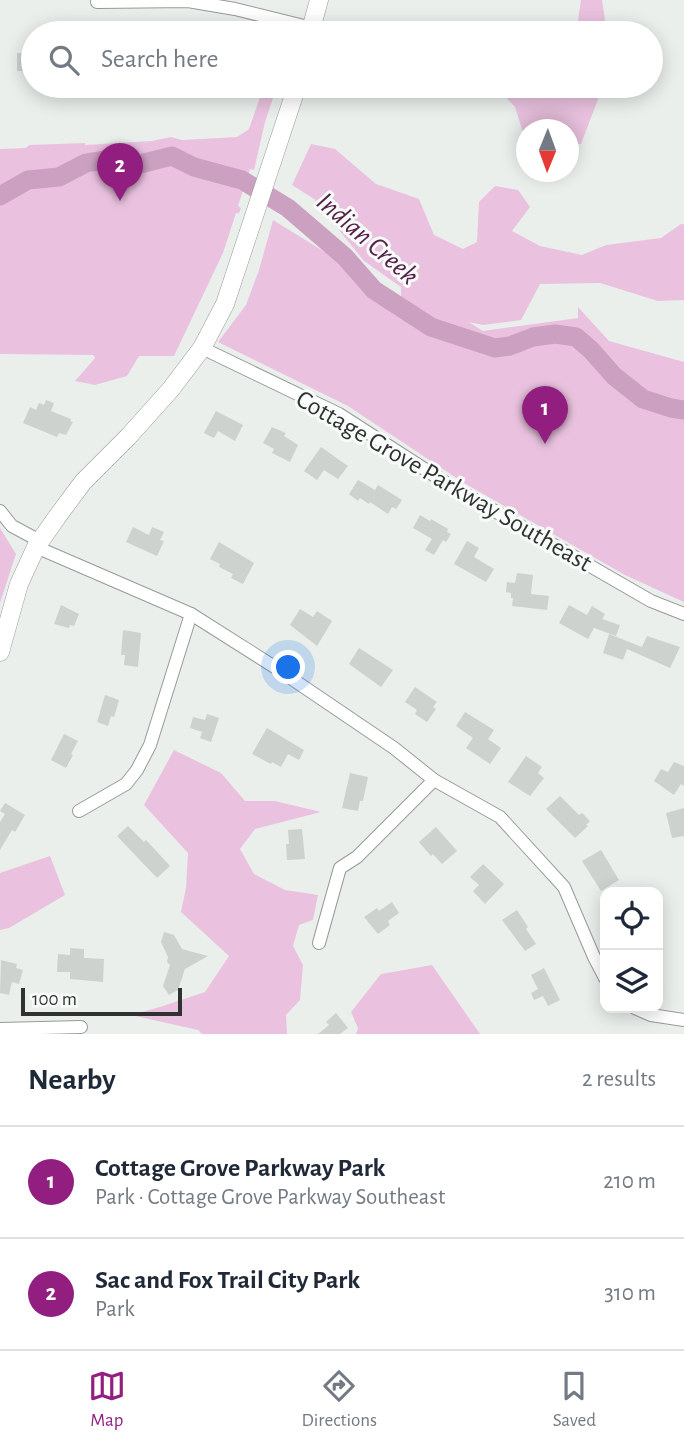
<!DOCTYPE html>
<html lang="en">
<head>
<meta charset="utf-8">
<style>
  body { margin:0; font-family:"Alegreya Sans",sans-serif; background:#f2f2f3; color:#1f2937 }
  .controls { position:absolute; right:21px; bottom:21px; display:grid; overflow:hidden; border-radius:14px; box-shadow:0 4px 18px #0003 }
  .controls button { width:63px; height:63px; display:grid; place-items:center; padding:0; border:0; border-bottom:2px solid #e0e1e3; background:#fff; color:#1f2937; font:35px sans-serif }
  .compass { position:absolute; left:516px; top:119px; width:63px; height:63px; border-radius:50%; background:#fff; box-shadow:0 4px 18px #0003; rotate:181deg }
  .scale { position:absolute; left:21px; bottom:18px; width:161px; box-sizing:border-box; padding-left:7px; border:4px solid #303231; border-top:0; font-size:19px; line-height:24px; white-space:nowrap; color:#303231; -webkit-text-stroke:5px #f8fcf9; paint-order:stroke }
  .you { position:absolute; left:289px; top:668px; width:24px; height:24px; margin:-18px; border:5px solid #fff; border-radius:50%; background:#1a73e8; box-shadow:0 0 0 10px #1a73e833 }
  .badge { display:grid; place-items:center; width:46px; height:46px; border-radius:50%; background:#921f7f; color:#fff; font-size:23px; font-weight:700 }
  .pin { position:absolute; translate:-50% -58px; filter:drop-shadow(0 2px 4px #0008) }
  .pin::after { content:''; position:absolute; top:37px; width:24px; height:21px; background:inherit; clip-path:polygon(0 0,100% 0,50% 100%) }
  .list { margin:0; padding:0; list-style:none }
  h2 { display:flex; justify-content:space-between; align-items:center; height:91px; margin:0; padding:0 28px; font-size:30px }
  h2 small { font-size:23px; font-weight:400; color:#747a83 }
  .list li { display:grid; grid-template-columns:46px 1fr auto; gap:21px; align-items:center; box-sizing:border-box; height:112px; padding:0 28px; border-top:2px solid #e0e1e3 }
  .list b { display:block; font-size:26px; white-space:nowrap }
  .list p { margin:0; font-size:23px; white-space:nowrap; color:#747a83 }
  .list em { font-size:23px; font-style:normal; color:#747a83 }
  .icon { flex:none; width:38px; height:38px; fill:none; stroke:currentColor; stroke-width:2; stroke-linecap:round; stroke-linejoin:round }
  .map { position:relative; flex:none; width:684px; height:1034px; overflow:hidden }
  .search { position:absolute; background:#fff; box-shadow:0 4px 18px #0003; left:21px; right:21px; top:21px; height:77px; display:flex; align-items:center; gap:18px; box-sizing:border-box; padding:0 24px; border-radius:38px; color:#747a83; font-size:26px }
  .sheet { height:315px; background:#fff }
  nav { display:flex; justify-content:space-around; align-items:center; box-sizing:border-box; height:98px; border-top:2px solid #e0e1e3; background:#fff; font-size:19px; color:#747a83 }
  nav a { display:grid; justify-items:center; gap:4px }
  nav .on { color:#921f7f }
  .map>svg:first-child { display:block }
  .green { fill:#eac2df }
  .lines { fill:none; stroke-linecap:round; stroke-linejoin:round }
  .river { stroke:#cca0c1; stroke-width:19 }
  .building { fill:#cdd2cf }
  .street-casing { stroke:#979b98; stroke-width:14 }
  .secondary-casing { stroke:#979b98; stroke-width:19 }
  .street { stroke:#fff; stroke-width:12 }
  .secondary { stroke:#fff; stroke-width:18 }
  .labels { text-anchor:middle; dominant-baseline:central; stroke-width:6; stroke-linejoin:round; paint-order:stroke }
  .street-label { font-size:26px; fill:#303231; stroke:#f8fcf9 }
  .water-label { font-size:28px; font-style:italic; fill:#57214c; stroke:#f8fcf9 }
</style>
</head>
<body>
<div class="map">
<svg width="684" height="1034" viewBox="0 0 684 1034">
  <rect width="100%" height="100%" fill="#eaefec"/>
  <g class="green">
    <path d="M 581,0 L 602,0 L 607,33 L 576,33 Z"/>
    <path d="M 264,86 L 277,86 L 265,122 L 254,170 L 250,169 L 238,206 L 241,208 L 239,213 L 236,213 L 223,253 L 174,356 L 139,356 L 127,376 L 95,385 L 75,381 L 95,358 L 93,355 L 0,354 L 0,149 L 26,148 L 29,145 L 85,143 L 85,145 L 152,141 L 171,137 L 182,140 L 237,137 L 249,129 Z"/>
    <path d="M 495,86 L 529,86 L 542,90 L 556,86 L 603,86 L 581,144 L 569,145 L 568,130 L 526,130 L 526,142 L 515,107 Z"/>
    <path d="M 311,144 L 335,149 L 376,184 L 419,199 L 434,235 L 463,249 L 477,242 L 479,202 L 495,186 L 518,190 L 530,207 L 512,231 L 540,246 L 582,255 L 606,245 L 661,238 L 681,224 L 684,224 L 684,300 L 658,301 L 600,283 L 540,284 L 521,320 L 483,325 L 469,322 L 483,331 L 578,318 L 578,307 L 609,341 L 684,362 L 684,602 L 625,575 L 464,483 L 348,406 L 218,342 L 246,305 L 259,270 L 273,220 L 401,299 L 401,287 L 364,261 L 314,199 L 292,185 Z"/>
    <path d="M 0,528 L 16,554 L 0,603 Z"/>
    <path d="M 174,750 L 221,773 L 245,801 L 275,801 L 321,812 L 255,829 L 240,849 L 254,874 L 285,890 L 318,895 L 313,920 L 299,925 L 293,946 L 303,965 L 300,1000 L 286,1015 L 287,1034 L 202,1034 L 198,1030 L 131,1015 L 160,1007 L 205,992 L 229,956 L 181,912 L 186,888 L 188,853 L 144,805 Z"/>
    <path d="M 50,856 L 65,895 L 9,928 L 0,930 L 0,873 Z"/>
    <path d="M 432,965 L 480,1034 L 356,1034 L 358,1028 L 351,1012 L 381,974 Z"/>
  </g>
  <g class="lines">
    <path class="river" d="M 0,196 L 28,180 L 59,177 L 86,163 L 116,158 L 140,164 L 172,156 L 194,167 L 242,180 L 288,208 L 345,257 L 374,290 L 431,327 L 495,348 L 510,346 L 533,337 L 555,334 L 576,337 L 591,350 L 614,376 L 643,399 L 671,408 L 684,410"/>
  </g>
  <g class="building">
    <rect x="17" y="53" width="16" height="18"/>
    <path d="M 46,400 L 54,403 L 51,411 L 71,419 L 70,421 L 73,422 L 66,435 L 59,433 L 57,437 L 23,423 L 30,407 L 36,410 L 39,403 L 44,405 Z"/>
    <path d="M 216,411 L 243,425 L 235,441 L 218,431 L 214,438 L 204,433 Z"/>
    <path d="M 272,427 L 286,433 L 284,436 L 298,445 L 290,462 L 272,453 L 274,449 L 263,443 Z"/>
    <path d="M 321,447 L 348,466 L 338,479 L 324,470 L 317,480 L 304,471 Z"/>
    <path d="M 358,480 L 375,490 L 378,485 L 402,500 L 396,509 L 392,507 L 388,514 L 370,502 L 369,504 L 360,498 L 358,501 L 349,494 Z"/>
    <path d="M 420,515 L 430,521 L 431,519 L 448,529 L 447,532 L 451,534 L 446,542 L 443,540 L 434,555 L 425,550 L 432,539 L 413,528 Z"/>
    <path d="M 133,527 L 149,535 L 152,527 L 164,532 L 160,540 L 164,541 L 157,556 L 126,542 Z"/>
    <path d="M 467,541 L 479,548 L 474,557 L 494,569 L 486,582 L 454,564 Z"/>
    <path d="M 219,542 L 254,563 L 243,584 L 231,578 L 233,574 L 219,567 L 220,564 L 210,559 Z"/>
    <path d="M 517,573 L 533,575 L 531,594 L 549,596 L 547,610 L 512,606 L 513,598 L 511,598 L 511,593 L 506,592 L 507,582 L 515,583 Z"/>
    <path d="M 61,605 L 79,614 L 74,626 L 70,625 L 69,628 L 54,624 Z"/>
    <path d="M 569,605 L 587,615 L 592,606 L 605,614 L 602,619 L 620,625 L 616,636 L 594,628 L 588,639 L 559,623 Z"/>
    <path d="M 300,609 L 313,617 L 317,611 L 332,621 L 317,646 L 290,625 Z"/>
    <path d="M 123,630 L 141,633 L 138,667 L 124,665 L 125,655 L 121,655 Z"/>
    <path d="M 609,634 L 642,647 L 647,636 L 680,647 L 670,668 L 627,649 L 623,660 L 603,653 Z"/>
    <path d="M 359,648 L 393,670 L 381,687 L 349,664 Z"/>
    <path d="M 415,687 L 437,702 L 433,707 L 436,709 L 427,722 L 415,714 L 417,710 L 405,702 Z"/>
    <path d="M 105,695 L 119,700 L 114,717 L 111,716 L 108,726 L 97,722 Z"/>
    <path d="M 465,712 L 494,730 L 488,739 L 501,748 L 490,764 L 466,748 L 473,738 L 456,726 Z"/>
    <path d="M 207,714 L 219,718 L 211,742 L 200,738 L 202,732 L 190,728 L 193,717 L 205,720 Z"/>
    <path d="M 267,728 L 304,750 L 299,760 L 288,754 L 281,767 L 272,762 L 271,764 L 252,754 Z"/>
    <path d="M 64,734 L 78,741 L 71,754 L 73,755 L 66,768 L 51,760 Z"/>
    <path d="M 526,756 L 542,767 L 538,773 L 544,778 L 530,796 L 508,782 Z"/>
    <path d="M 674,762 L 684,766 L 684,786 L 681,784 L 674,795 L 654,781 L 661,769 L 668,772 Z"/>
    <path d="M 350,773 L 368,777 L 363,801 L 360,801 L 358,811 L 342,808 Z"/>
    <path d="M 560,796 L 579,815 L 582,813 L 590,821 L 586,825 L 588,826 L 575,838 L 546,809 Z"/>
    <path d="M 5,803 L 25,815 L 15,832 L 12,830 L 0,850 L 0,822 L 5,814 L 0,811 Z"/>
    <path d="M 684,808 L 684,836 L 672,838 L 666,813 Z"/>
    <path d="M 128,826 L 144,842 L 146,840 L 170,866 L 157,878 L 117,836 Z"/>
    <path d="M 436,827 L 457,851 L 442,864 L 433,854 L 431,856 L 419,842 Z"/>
    <path d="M 302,829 L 305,859 L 287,860 L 286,844 L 289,844 L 288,830 Z"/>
    <path d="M 601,850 L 619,880 L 601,891 L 582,861 Z"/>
    <path d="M 483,864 L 504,884 L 485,904 L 473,891 L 479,885 L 470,877 Z"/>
    <path d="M 392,902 L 399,913 L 388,921 L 390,925 L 378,934 L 364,917 L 377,908 L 379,911 Z"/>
    <path d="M 517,910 L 528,927 L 526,929 L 536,944 L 525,951 L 502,920 Z"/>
    <path d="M 164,932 L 174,935 L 182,949 L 208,956 L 185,969 L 178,990 L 169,995 L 163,986 L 170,965 L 167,962 L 168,957 L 161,942 Z"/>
    <path d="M 70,948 L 84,949 L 84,958 L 104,959 L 103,982 L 70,979 L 70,972 L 57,972 L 58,954 L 70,955 Z"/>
    <path d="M 1,960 L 17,964 L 16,968 L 23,970 L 19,984 L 12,982 L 9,995 L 0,993 Z"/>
    <path d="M 544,968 L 560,1000 L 548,1006 L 543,996 L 534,1000 L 531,993 L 538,989 L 531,975 Z"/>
    <path d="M 336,1013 L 348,1028 L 340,1034 L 318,1034 L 329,1025 L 326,1022 Z"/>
  </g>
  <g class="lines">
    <g class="street-casing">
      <g id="street">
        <path d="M 97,2 L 188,1 L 235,9 L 312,28"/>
        <path d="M 202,348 L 339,414 L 446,483 L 651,601 L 684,614"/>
        <path d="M 0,511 L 12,526 L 40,541"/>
        <path d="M 36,547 L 191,614 L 273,666 L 394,748 L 434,780 L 500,817 L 564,887 L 594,957 L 605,978"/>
        <path d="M 79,811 L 126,784 L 137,770 L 150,745 L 191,614"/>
        <path d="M 319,943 L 340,868 L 357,857 L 434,780"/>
        <path d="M 635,1008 L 651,1015 L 684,1020"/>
        <path d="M 0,1029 L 81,1027"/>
      </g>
    </g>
    <g class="secondary-casing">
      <g id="secondary">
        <path d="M 310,33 L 319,0"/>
        <path d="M 0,652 L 19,584 L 36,547 L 57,517 L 83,482 L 128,437 L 171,389 L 202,348 L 225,304 L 297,86"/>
      </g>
    </g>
    <use href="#street" class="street"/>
    <use href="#secondary" class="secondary"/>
  </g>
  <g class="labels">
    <g class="street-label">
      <text transform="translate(444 481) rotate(30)">Cottage Grove Parkway Southeast</text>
    </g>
    <g class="water-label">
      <text transform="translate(367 239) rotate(41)">Indian Creek</text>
    </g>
  </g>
</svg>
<div class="controls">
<button><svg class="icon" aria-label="locate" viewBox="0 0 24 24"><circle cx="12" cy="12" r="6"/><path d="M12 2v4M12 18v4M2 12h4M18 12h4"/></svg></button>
<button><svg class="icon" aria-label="layers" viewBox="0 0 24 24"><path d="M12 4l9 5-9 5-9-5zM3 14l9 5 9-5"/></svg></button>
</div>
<svg class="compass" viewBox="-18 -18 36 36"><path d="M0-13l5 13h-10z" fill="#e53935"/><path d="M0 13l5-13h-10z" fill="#747a83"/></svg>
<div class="scale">100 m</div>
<div class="you"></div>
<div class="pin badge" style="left:545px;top:444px">1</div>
<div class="pin badge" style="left:120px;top:201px">2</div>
<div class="search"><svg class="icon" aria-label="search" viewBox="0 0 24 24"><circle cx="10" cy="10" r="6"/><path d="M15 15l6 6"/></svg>Search here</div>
</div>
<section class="sheet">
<h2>Nearby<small>2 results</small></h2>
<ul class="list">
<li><span class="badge">1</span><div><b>Cottage Grove Parkway Park</b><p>Park · Cottage Grove Parkway Southeast</p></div><em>210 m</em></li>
<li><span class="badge">2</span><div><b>Sac and Fox Trail City Park</b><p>Park</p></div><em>310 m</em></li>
</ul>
</section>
<nav>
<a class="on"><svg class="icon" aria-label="map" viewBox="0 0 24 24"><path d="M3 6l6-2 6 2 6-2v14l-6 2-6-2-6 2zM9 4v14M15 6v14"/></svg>Map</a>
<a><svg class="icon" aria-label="directions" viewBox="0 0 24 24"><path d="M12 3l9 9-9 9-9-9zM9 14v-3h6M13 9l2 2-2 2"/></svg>Directions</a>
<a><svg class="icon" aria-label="saved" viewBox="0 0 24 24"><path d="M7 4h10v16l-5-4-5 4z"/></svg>Saved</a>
</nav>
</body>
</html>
